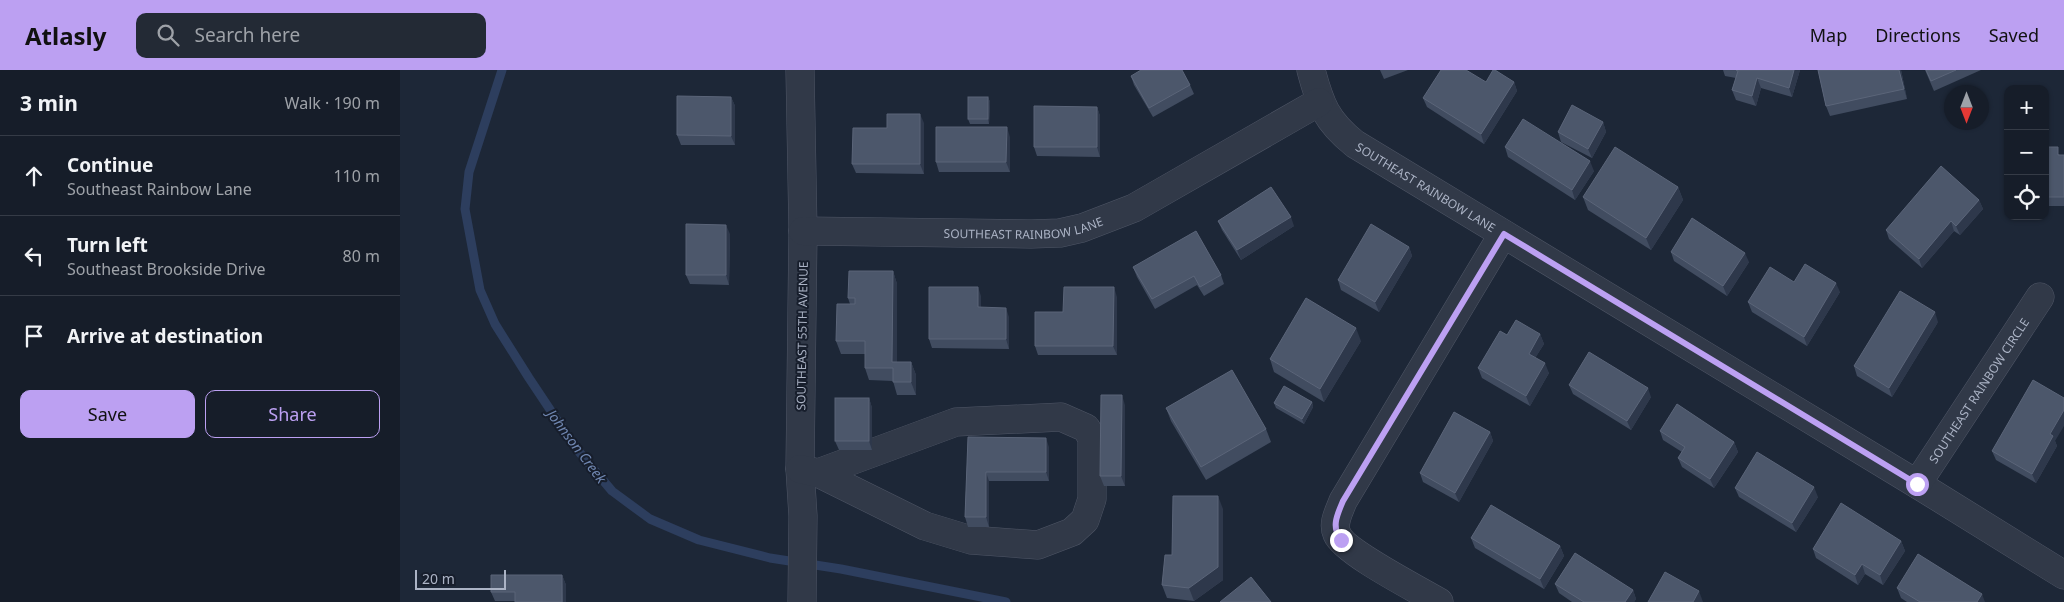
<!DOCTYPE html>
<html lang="en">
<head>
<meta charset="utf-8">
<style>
  body { margin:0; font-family:"Noto Sans",sans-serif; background:#232a35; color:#f1f3f6 }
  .controls { position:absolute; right:15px; top:15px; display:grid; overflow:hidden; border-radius:10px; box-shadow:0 1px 4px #0004 }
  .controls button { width:45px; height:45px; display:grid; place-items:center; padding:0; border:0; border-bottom:1px solid #353b46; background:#161d29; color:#f1f3f6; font:25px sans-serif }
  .compass { position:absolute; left:1544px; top:15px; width:45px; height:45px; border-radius:50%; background:#161d29; box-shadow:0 1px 4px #0004; rotate:180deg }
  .scale { position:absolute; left:15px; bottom:12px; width:91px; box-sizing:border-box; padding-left:5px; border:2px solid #abb3c5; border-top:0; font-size:14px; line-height:18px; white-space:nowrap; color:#abb3c5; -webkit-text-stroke:4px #171e2c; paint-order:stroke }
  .stop { position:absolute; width:15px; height:15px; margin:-11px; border:4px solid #bca0f2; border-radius:50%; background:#fff }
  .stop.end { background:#bca0f2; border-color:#fff; box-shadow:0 1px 5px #0008 }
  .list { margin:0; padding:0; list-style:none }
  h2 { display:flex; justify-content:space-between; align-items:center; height:65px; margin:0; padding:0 20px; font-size:21px }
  h2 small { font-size:16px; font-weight:400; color:#9ea2a8 }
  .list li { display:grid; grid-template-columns:32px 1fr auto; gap:15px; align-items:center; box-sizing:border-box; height:80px; padding:0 20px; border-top:1px solid #353b46 }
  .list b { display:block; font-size:19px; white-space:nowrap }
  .list p { margin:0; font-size:16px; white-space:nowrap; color:#9ea2a8 }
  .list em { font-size:16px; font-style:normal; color:#9ea2a8 }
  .actions { display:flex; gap:10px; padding:15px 20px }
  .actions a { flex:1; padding:11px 0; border:1px solid #bca0f2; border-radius:10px; text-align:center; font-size:18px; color:#bca0f2 }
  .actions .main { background:#bca0f2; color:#111 }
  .icon { flex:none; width:28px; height:28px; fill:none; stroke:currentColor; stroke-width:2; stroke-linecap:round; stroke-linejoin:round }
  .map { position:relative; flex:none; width:1664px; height:532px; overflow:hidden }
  header { display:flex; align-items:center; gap:30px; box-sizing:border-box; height:70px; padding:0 25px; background:#bca0f2; color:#111 }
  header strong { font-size:24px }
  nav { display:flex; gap:28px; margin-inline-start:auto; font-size:18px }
  .search { width:350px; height:45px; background:#232a35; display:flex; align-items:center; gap:12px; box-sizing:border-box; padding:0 18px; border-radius:10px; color:#9ea2a8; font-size:19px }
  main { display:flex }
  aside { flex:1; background:#161d29 }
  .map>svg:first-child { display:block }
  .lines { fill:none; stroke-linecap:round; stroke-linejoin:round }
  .stream { stroke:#2d3e5e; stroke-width:9 }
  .minor-casing { stroke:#4f5666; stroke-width:29 }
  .minor { stroke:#313948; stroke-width:28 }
  .wall { fill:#414c60 }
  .shaded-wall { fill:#2e384b }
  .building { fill:#4c576b; stroke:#5b6579 }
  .route { stroke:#bca0f2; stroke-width:6 }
  .labels { text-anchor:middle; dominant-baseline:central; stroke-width:4; stroke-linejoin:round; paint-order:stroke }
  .street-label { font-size:12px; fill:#abb3c5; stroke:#171e2c }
  .water-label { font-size:14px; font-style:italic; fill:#7087b1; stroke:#171e2c }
</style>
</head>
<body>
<header>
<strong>Atlasly</strong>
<div class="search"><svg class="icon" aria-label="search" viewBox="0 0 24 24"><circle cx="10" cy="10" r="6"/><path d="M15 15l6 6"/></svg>Search here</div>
<nav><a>Map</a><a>Directions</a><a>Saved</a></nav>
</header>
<main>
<aside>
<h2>3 min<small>Walk · 190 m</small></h2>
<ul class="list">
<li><svg class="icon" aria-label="ahead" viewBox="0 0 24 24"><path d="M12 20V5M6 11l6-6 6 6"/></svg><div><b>Continue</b><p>Southeast Rainbow Lane</p></div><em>110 m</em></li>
<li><svg class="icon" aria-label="left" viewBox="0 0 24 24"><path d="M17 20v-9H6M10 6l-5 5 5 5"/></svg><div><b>Turn left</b><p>Southeast Brookside Drive</p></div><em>80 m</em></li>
<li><svg class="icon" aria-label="arrive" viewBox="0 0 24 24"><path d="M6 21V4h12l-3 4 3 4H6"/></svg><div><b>Arrive at destination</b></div></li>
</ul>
<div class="actions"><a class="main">Save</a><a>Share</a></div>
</aside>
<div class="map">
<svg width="1664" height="532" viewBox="0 0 1664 532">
  <rect width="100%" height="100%" fill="#1d2737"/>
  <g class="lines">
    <path class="stream" d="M 102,0 L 69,102 L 65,139 L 80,220 L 95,254 L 129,308 L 175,377 L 212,421 L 250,449 L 299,470 L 370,488 L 441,499 L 606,532"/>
    <g class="minor-casing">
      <g id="minor">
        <path d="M 400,0 L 403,161 L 400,399 L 403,446 L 402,532"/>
        <path id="s1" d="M 911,0 C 920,34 926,51 955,74 L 1517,414 L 1664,505"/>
        <path id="s2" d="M 403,161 L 631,164 L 660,163 L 682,158 L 734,138 L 919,32"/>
        <path d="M 400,399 L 418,403 L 556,352 L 661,347 L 686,358 L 692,368 L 692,429 L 685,450 L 672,462 L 638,475 L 571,470 L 525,456 L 418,403"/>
        <path id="s3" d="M 1517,414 L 1640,227"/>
        <path d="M 1039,532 C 1019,520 944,482 937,464 C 932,453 939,442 943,431 L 1103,164"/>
      </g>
    </g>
    <use href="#minor" class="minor"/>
  </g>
  <g class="wall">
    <path d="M 980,0 L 1008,0 L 984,9 Z"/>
    <path d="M 1323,0 L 1400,0 L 1392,27 L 1361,18 L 1356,36 L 1336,30 L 1332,20 L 1336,8 L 1325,6 Z"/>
    <path d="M 1418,0 L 1501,0 L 1507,29 L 1430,46 L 1426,36 Z"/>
    <path d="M 1525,0 L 1581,0 L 1534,21 Z"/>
    <path d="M 731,6 L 790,15 L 794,24 L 753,47 L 734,15 Z"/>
    <path d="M 1086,12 L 1114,12 L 1117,21 L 1084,74 L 1027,37 L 1023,28 Z"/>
    <path d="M 331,27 L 335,36 L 335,75 L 281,75 L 277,65 Z"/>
    <path d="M 588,27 L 590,32 L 589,54 L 570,54 L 568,49 Z"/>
    <path d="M 697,37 L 700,46 L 700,87 L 637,86 L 634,77 Z"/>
    <path d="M 1203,52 L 1206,62 L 1192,88 L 1161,72 L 1158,62 Z"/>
    <path d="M 524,53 L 524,104 L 456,103 L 452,94 L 487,58 Z"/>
    <path d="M 610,67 L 610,102 L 539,102 L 536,92 Z"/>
    <path d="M 1105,77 L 1194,101 L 1175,130 L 1108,87 Z"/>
    <path d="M 1645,77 L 1660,85 L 1664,85 L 1664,136 L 1645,136 Z"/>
    <path d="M 1278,117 L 1283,130 L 1251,180 L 1188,140 L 1183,127 Z"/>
    <path d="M 1579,130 L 1583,139 L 1560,165 L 1554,161 L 1522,198 L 1489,169 L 1486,160 Z"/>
    <path d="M 818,151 L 894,156 L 841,190 L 822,160 Z"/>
    <path d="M 330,164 L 329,215 L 290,214 L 286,205 Z"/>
    <path d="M 1009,177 L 1012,186 L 979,242 L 941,220 L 938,210 Z"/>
    <path d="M 1271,182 L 1349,192 L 1327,226 L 1274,191 Z"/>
    <path d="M 733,197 L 821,205 L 824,214 L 804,226 L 797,215 L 755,239 L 737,207 Z"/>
    <path d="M 493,201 L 497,214 L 497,292 L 511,292 L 516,305 L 516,325 L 497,325 L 493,311 L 469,310 L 465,298 L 465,284 L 441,284 L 436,271 L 450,234 L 448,228 Z"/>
    <path d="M 1394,212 L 1440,222 L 1407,276 L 1352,242 L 1348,232 Z"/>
    <path d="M 581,226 L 581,237 L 609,247 L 609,279 L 532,278 L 529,269 Z"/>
    <path d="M 717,227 L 717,285 L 638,285 L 635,276 L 663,242 Z"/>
    <path d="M 1538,252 L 1492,327 L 1457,306 L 1454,296 Z"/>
    <path d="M 1140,264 L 1144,274 L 1135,288 L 1149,303 L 1130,336 L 1082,308 L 1078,298 L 1107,265 Z"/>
    <path d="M 961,271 L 924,332 L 874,302 L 870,289 Z"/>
    <path d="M 1169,315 L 1251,327 L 1231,360 L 1173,324 Z"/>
    <path d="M 469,328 L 472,338 L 472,380 L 439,380 L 435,371 Z"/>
    <path d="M 912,332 L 913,337 L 904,354 L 876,338 L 874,333 Z"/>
    <path d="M 725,335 L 725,416 L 704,416 L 700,406 Z"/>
    <path d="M 766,338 L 866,359 L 871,372 L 806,410 L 771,351 Z"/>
    <path d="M 1260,361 L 1334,372 L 1338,382 L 1314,418 L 1282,397 L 1278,388 L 1282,382 L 1263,370 Z"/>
    <path d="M 1090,362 L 1093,371 L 1059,432 L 1023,412 L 1020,403 Z"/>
    <path d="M 568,367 L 649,377 L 649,411 L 589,411 L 589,457 L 568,457 L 565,447 Z"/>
    <path d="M 1655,371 L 1657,376 L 1636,413 L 1596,390 L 1592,381 Z"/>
    <path d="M 1335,418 L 1418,427 L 1396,462 L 1339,427 Z"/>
    <path d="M 823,439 L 823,510 L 794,531 L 767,528 L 762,515 L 772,485 Z"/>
    <path d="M 1071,468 L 1160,476 L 1164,486 L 1144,519 L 1075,478 Z"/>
    <path d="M 1501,471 L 1505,481 L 1483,515 L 1465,504 L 1458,515 L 1416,488 L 1413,479 Z"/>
    <path d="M 162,505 L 166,515 L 166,532 L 115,532 L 115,531 L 95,531 L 91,522 Z"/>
    <path d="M 1155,514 L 1233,520 L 1236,529 L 1234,532 L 1172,532 L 1159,523 Z"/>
    <path d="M 1497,518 L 1585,532 L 1507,532 L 1501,528 Z"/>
  </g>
  <g class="shaded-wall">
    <path d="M 1394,0 L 1400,0 L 1392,27 L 1389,18 Z"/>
    <path d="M 1499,0 L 1501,0 L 1507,29 L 1504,19 Z"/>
    <path d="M 1357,8 L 1361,18 L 1356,36 L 1352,26 Z"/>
    <path d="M 1114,12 L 1117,21 L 1084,74 L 1081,64 Z"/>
    <path d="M 331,27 L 335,36 L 335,75 L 331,66 Z"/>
    <path d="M 588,27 L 590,32 L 589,54 L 588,49 Z"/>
    <path d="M 697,37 L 700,46 L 700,87 L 697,77 Z"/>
    <path d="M 520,44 L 524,53 L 524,104 L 520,94 Z"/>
    <path d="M 1203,52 L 1206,62 L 1192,88 L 1188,79 Z"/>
    <path d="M 607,57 L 610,67 L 610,102 L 606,92 Z"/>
    <path d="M 1190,91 L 1194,101 L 1175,130 L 1172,120 Z"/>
    <path d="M 1278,117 L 1283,130 L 1251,180 L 1246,168 Z"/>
    <path d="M 1579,130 L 1583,139 L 1560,165 L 1556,156 Z"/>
    <path d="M 891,147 L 894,156 L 841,190 L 837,180 Z"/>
    <path d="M 1551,151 L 1554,161 L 1522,198 L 1519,189 Z"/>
    <path d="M 326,155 L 330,164 L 329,215 L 326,205 Z"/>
    <path d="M 1009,177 L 1012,186 L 979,242 L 975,232 Z"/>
    <path d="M 1345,183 L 1349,192 L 1327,226 L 1323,216 Z"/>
    <path d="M 493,201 L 497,214 L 497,305 L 492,292 Z"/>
    <path d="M 1436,213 L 1440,222 L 1407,276 L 1404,267 Z"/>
    <path d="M 578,217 L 581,226 L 581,247 L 578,237 Z"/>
    <path d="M 714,217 L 717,227 L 717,285 L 713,276 Z"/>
    <path d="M 606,238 L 609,247 L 609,279 L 606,269 Z"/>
    <path d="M 1535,242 L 1538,252 L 1492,327 L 1489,318 Z"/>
    <path d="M 956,258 L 961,271 L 924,332 L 920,319 Z"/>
    <path d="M 1140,264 L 1144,274 L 1132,293 L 1129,284 Z"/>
    <path d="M 511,292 L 516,305 L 516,325 L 511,312 Z"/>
    <path d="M 1145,293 L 1149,303 L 1130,336 L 1126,326 Z"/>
    <path d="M 1248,318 L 1251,327 L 1231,360 L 1227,351 Z"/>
    <path d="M 722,325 L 725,335 L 725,416 L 721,406 Z"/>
    <path d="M 469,328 L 472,338 L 472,380 L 469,371 Z"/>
    <path d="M 912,332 L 913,337 L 904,354 L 902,349 Z"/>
    <path d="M 1664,340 L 1664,356 L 1655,371 L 1657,376 L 1636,413 L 1632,404 L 1650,364 Z"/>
    <path d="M 1090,362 L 1093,371 L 1059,432 L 1055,423 Z"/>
    <path d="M 646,368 L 649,377 L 649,411 L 646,402 Z"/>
    <path d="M 1334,372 L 1338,382 L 1314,418 L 1310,409 Z"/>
    <path d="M 586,402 L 589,411 L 589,457 L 586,447 Z"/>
    <path d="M 1414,417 L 1418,427 L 1396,462 L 1392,453 Z"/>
    <path d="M 818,426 L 823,439 L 823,510 L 794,531 L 789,518 Z"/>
    <path d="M 1501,471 L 1505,481 L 1483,515 L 1480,505 Z"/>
    <path d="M 1160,476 L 1164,486 L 1144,519 L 1140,509 Z"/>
    <path d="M 1462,494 L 1465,504 L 1458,515 L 1455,505 Z"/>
    <path d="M 162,505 L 166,515 L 166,532 L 163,532 Z"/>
    <path d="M 1233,520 L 1236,529 L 1234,532 L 1225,532 Z"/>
    <path d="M 1299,521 L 1303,532 L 1293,532 Z"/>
    <path d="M 1582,524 L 1585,532 L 1577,532 Z"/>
  </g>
  <g class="building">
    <path d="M 741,0 L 782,0 L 790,15 L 749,38 L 731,6 Z"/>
    <path d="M 1041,0 L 1066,0 L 1086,12 L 1093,0 L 1095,0 L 1114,12 L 1081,64 L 1023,28 Z"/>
    <path d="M 1336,0 L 1394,0 L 1389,18 L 1357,8 L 1352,26 L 1332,20 L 1338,1 Z"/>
    <path d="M 1418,0 L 1499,0 L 1504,19 L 1426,36 Z"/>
    <path d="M 1526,0 L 1556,0 L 1531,11 Z"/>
    <path d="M 277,26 L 331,27 L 331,66 L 277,65 Z"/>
    <rect x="568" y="27" width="20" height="22"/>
    <path d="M 1172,35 L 1203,52 L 1188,79 L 1158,62 Z"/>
    <path d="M 634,36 L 697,37 L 697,77 L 634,77 Z"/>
    <path d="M 487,44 L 520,44 L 520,94 L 452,94 L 453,58 L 487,58 Z"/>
    <path d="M 1123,49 L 1190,91 L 1172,120 L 1105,77 Z"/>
    <path d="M 536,57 L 607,57 L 606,92 L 536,92 Z"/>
    <path d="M 1215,77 L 1278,117 L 1246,168 L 1183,127 Z"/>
    <path d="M 1645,77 L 1658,77 L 1658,85 L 1664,85 L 1664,127 L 1645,127 Z"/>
    <path d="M 1541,96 L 1579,130 L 1556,156 L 1551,151 L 1519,189 L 1486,160 Z"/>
    <path d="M 871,117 L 891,147 L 837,180 L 818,151 Z"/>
    <path d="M 1292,148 L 1345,183 L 1323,216 L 1271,182 Z"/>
    <path d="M 286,154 L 326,155 L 326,205 L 286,205 Z"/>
    <path d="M 971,154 L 1009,177 L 975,232 L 938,210 Z"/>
    <path d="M 796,161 L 821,205 L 800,217 L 794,206 L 752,229 L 733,197 Z"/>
    <path d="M 1405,194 L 1436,213 L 1404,267 L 1348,232 L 1370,197 L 1394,212 Z"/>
    <path d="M 449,201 L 493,201 L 492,292 L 511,292 L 511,312 L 493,312 L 493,298 L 465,298 L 465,271 L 436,271 L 437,234 L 455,234 L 455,228 L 448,228 Z"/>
    <path d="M 529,217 L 578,217 L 578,237 L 606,238 L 606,269 L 529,269 Z"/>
    <path d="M 664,217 L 714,217 L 713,276 L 635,276 L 635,242 L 663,242 Z"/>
    <path d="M 1500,221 L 1535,242 L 1489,318 L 1454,296 Z"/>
    <path d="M 906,228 L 956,258 L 920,319 L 870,289 Z"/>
    <path d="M 1116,250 L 1140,264 L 1129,284 L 1145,293 L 1126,326 L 1078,298 L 1100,261 L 1107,265 Z"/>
    <path d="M 1189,282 L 1248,318 L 1227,351 L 1169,315 Z"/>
    <path d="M 832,300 L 866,359 L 801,397 L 766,338 Z"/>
    <path d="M 1633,310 L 1664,328 L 1664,340 L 1650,364 L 1653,366 L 1632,404 L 1592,381 Z"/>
    <path d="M 884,316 L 912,332 L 902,349 L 874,333 Z"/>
    <path d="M 701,325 L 722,325 L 721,406 L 700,406 Z"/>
    <rect x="435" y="328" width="34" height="43"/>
    <path d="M 1277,334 L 1334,372 L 1310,409 L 1278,388 L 1285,377 L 1260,361 Z"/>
    <path d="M 1054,342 L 1090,362 L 1055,423 L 1020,403 Z"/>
    <path d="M 568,367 L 646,368 L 646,402 L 586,402 L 586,447 L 565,447 Z"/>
    <path d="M 1357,382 L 1414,417 L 1392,453 L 1335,418 Z"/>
    <path d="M 773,426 L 818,426 L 818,497 L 789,518 L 762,515 L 765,485 L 772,485 Z"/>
    <path d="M 1441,433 L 1501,471 L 1480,505 L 1462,494 L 1455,505 L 1413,479 Z"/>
    <path d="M 1091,435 L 1160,476 L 1140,509 L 1071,468 Z"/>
    <path d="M 1175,483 L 1233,520 L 1225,532 L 1184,532 L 1155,514 Z"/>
    <path d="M 1518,484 L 1582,524 L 1577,532 L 1520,532 L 1497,518 Z"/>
    <path d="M 1265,502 L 1299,521 L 1293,532 L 1248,532 Z"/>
    <path d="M 91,505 L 162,505 L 162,532 L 115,532 L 115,522 L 91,522 Z"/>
    <path d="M 851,507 L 871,532 L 820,532 Z"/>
  </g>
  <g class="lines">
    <path class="route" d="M 941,470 C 931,457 937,445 943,431 L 1104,164 L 1517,414"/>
  </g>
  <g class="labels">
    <g class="street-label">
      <text stroke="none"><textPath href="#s1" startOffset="171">SOUTHEAST RAINBOW LANE</textPath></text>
      <text stroke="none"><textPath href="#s2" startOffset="221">SOUTHEAST RAINBOW LANE</textPath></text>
      <text transform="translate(402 266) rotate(-89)">SOUTHEAST 55TH AVENUE</text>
      <text stroke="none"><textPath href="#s3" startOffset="112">SOUTHEAST RAINBOW CIRCLE</textPath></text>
    </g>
    <g class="water-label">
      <text transform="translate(177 376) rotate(53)">Johnson Creek</text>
    </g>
  </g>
</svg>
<div class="controls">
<button>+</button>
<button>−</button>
<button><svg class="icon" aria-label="locate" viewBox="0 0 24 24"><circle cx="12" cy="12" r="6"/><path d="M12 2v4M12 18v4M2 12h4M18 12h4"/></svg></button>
</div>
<svg class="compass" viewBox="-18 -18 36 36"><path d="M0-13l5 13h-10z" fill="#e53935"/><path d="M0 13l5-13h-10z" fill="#9ea2a8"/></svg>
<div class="scale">20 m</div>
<div class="stop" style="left:1517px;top:414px"></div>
<div class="stop end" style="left:941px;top:470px"></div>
</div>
</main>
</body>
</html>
